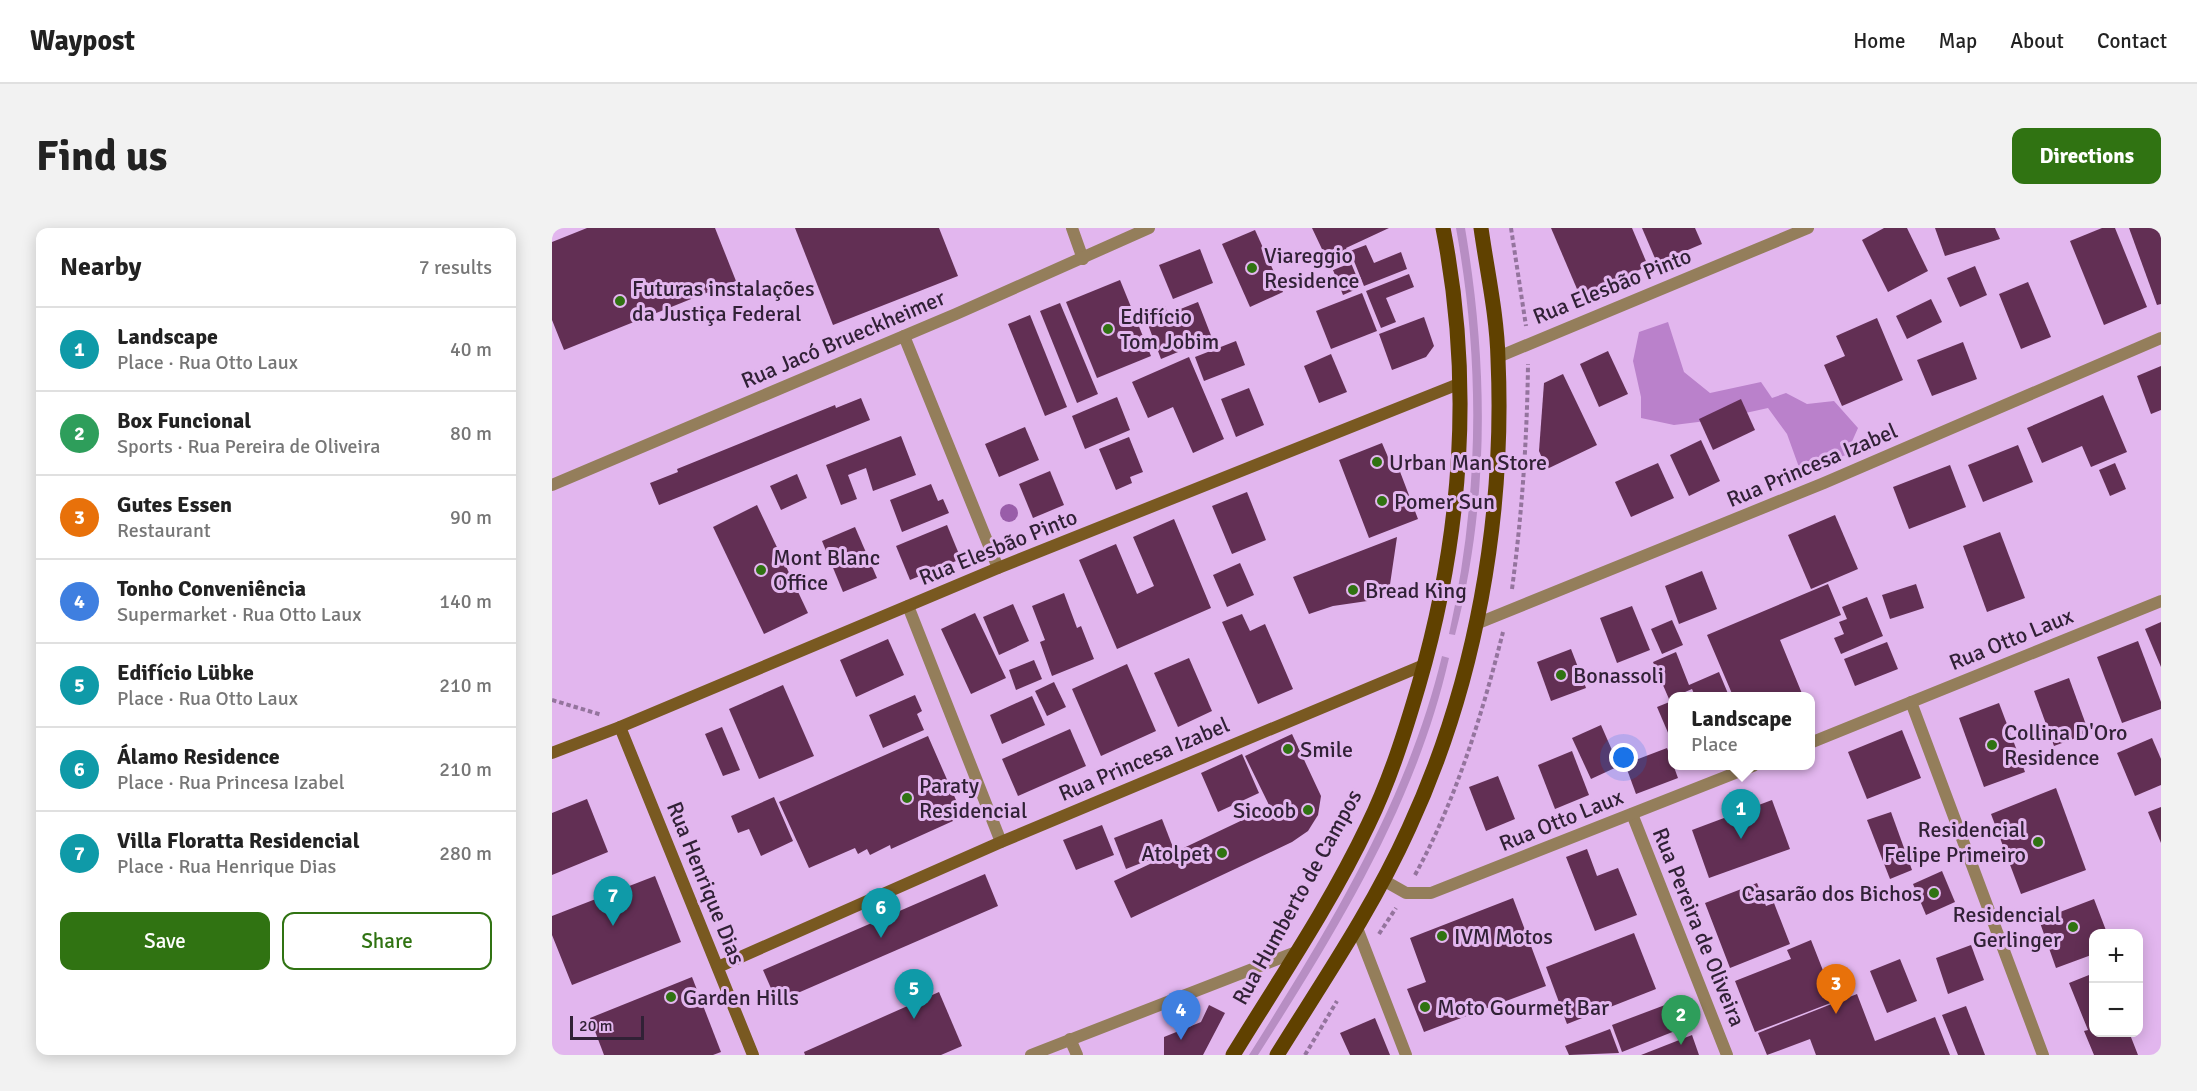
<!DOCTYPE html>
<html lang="en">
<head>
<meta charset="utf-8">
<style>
  body { margin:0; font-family:Signika,sans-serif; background:#f2f2f2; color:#222 }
  .controls { position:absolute; right:18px; bottom:18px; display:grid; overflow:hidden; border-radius:12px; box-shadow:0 3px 15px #0003 }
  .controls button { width:54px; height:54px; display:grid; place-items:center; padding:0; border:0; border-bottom:2px solid #e0e0e0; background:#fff; color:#222; font:30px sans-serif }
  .scale { position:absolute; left:18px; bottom:15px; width:74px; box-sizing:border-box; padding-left:6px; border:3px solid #312136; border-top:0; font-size:16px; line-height:21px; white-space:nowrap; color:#312136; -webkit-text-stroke:4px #e2b6ee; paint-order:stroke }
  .you { position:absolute; left:1072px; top:530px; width:21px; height:21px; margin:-15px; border:4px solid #fff; border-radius:50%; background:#1a73e8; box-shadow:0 0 0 9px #1a73e833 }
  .badge { display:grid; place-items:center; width:39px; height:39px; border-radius:50%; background:#307312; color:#fff; font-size:20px; font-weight:700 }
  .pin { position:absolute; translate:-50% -50px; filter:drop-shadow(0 2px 3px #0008) }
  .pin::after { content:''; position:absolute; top:32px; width:21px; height:18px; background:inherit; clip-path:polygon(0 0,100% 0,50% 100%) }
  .popup { position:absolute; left:1116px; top:464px; width:147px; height:78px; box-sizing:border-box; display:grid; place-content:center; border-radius:12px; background:#fff; filter:drop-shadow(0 2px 4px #0005); font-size:20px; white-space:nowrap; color:#767676 }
  .popup b { font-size:22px; color:#222 }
  .popup::after { content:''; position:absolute; left:50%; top:100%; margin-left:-12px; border:12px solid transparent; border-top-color:#fff }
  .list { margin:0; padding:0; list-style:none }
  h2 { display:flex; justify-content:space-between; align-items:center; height:78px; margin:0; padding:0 24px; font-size:26px }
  h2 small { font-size:20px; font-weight:400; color:#767676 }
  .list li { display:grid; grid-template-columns:39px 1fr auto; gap:18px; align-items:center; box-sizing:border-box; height:84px; padding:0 24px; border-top:2px solid #e0e0e0 }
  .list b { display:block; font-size:22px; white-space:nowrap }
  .list p { margin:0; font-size:20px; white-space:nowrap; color:#767676 }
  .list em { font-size:20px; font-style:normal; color:#767676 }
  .actions { display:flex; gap:12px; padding:18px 24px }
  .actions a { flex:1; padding:14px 0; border:2px solid #307312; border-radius:12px; text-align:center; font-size:21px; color:#307312 }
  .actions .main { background:#307312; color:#fff }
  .map { position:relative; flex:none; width:1609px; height:827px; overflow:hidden; border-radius:12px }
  header { display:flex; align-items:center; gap:36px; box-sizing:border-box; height:84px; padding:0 30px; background:#fff; border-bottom:2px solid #e0e0e0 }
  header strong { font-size:28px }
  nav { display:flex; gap:33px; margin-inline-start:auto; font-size:21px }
  .intro { display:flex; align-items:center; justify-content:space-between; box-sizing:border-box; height:144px; padding:0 36px }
  h1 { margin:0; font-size:42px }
  .button { padding:15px 27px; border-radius:12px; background:#307312; color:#fff; font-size:21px; font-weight:700 }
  main { display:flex; gap:36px; padding:0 36px }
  aside { flex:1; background:#fff; border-radius:12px; box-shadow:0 3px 15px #0003 }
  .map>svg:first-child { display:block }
  .green { fill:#b78ec3 }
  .forest { fill:#ba81cb }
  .building { fill:#622f54 }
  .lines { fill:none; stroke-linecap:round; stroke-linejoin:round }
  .path { stroke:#94749d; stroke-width:4; stroke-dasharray:4.5 3; stroke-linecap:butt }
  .street { stroke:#947e5b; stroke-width:12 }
  .secondary { stroke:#795921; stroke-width:12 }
  .primary { stroke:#604100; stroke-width:15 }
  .tree { fill:#995da9 }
  .poi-dot { fill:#307312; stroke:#e2b6ee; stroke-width:2 }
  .labels { text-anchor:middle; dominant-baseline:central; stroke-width:6; stroke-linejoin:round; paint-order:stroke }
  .poi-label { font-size:22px; fill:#312136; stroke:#e2b6ee; text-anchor:start }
  .street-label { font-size:22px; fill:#312136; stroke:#e2b6ee }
</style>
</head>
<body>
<header>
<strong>Waypost</strong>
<nav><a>Home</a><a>Map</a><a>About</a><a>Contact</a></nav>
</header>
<div class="intro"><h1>Find us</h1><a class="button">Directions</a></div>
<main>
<aside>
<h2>Nearby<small>7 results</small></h2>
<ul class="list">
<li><span class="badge" style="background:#0f9aa8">1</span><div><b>Landscape</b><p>Place · Rua Otto Laux</p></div><em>40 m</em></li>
<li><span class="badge" style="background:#2e9e5b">2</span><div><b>Box Funcional</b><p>Sports · Rua Pereira de Oliveira</p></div><em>80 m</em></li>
<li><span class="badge" style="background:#e8710a">3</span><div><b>Gutes Essen</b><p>Restaurant</p></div><em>90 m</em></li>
<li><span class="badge" style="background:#3f7fe0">4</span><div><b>Tonho Conveniência</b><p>Supermarket · Rua Otto Laux</p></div><em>140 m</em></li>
<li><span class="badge" style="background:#0f9aa8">5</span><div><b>Edifício Lübke</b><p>Place · Rua Otto Laux</p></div><em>210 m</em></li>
<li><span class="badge" style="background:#0f9aa8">6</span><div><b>Álamo Residence</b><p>Place · Rua Princesa Izabel</p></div><em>210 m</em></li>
<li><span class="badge" style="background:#0f9aa8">7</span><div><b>Villa Floratta Residencial</b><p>Place · Rua Henrique Dias</p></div><em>280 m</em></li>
</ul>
<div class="actions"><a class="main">Save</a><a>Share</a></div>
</aside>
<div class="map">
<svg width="1609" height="827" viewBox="0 0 1609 827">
  <rect width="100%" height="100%" fill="#e2b6ee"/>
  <g class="green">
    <path d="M 904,0 L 913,0 C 936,135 938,273 903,407 L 897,406 C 927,271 929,136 904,0 Z"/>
    <path d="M 890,428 L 897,430 C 864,576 785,703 706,827 L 697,827 C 776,701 855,574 890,428 Z"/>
  </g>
  <path class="forest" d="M 1116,94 L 1132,144 L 1158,165 L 1209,154 L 1220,170 L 1234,165 L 1255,176 L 1282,173 L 1306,200 L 1294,227 L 1248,242 L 1235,206 L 1216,180 L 1162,192 L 1122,197 L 1089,190 L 1089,169 L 1081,133 L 1087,104 Z"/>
  <g class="building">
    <path d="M 35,0 L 163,0 L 184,53 L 12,122 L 0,92 L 0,14 Z"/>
    <path d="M 243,0 L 387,0 L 406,48 L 281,97 Z"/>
    <path d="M 760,0 L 837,0 L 794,20 L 798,29 L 778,38 Z"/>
    <path d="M 999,0 L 1080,0 L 1096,38 L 1028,68 Z"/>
    <path d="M 1090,0 L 1143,0 L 1150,16 L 1105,35 Z"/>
    <path d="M 1332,0 L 1355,0 L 1376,43 L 1336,64 L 1310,12 Z"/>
    <path d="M 1383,0 L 1443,0 L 1448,11 L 1393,28 Z"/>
    <path d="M 1550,0 L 1563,0 L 1595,79 L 1552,97 L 1518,13 Z"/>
    <path d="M 1577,0 L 1609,0 L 1609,76 L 1605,77 Z"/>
    <path d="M 703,2 L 731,64 L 698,79 L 670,16 Z"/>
    <path d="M 814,17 L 822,35 L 849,24 L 855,41 L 812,58 L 798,23 Z"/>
    <path d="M 648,21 L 661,55 L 621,71 L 607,37 Z"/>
    <path d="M 799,35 L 809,59 L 791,67 L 781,42 Z"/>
    <path d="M 1423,38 L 1435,67 L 1408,79 L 1395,50 Z"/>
    <path d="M 857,46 L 862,59 L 834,70 L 844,94 L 829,100 L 814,63 Z"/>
    <path d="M 568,52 L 599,128 L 545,150 L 514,74 Z"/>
    <path d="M 1476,54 L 1499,109 L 1469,121 L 1447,66 Z"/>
    <path d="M 810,65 L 825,103 L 779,121 L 764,83 Z"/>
    <path d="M 1379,71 L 1390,94 L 1355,111 L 1344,88 Z"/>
    <path d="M 646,74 L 660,110 L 609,131 L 592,86 L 613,78 L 616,86 Z"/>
    <path d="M 508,75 L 546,166 L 525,175 L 488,83 Z"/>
    <path d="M 478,87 L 515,179 L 493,188 L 456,96 Z"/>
    <path d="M 872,89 L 882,118 L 874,129 L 840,142 L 827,106 Z"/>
    <path d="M 1325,90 L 1351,152 L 1290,178 L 1272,137 L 1293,128 L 1284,108 Z"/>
    <path d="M 684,113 L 693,137 L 652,153 L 643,129 Z"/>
    <path d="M 1411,114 L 1425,151 L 1380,168 L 1365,132 Z"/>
    <path d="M 1056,123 L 1076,166 L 1047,179 L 1028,136 Z"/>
    <path d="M 779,126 L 795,164 L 767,175 L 752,138 Z"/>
    <path d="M 637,129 L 672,211 L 641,225 L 621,179 L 596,190 L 580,154 Z"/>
    <path d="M 1609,138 L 1609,182 L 1599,186 L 1585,148 Z"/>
    <path d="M 1011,146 L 1045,217 L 995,241 L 987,223 L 992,155 Z"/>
    <path d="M 697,160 L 712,197 L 684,209 L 669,171 Z"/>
    <path d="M 1551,167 L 1575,224 L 1539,239 L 1530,218 L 1490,235 L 1475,200 Z"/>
    <path d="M 565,169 L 578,202 L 533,221 L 520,188 Z"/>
    <path d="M 309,170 L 318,192 L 107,277 L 98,255 L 126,244 L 125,241 L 283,177 L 284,180 Z"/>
    <path d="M 1189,171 L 1203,202 L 1161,222 L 1147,191 Z"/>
    <path d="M 473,199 L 487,232 L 447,249 L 433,216 Z"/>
    <path d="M 349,208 L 364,247 L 321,263 L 314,240 L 296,247 L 305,271 L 289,277 L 274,237 Z"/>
    <path d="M 577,209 L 591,244 L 578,249 L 580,255 L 564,262 L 547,221 Z"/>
    <path d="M 1149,212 L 1168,253 L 1137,268 L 1118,227 Z"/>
    <path d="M 830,215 L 842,243 L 847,241 L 866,291 L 817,310 L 787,232 Z"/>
    <path d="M 1466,217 L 1481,254 L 1431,274 L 1416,237 Z"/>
    <path d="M 1106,235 L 1122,270 L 1079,289 L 1063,254 Z"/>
    <path d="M 1563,235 L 1574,261 L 1558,268 L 1547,242 Z"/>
    <path d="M 1398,237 L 1414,279 L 1357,301 L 1341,259 Z"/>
    <path d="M 498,243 L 512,277 L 481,290 L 467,256 Z"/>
    <path d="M 245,246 L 255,270 L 229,282 L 218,258 Z"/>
    <path d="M 379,256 L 386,273 L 391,271 L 397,285 L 350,304 L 338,272 Z"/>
    <path d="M 695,264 L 714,312 L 680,326 L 660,278 Z"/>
    <path d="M 205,277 L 256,385 L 212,406 L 161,299 Z"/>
    <path d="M 1283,287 L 1306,341 L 1259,361 L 1236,307 Z"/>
    <path d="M 622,291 L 659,380 L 565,421 L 527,332 L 564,316 L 585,366 L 602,358 L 581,309 Z"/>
    <path d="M 395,297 L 409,331 L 358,352 L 344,318 Z"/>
    <path d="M 303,299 L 325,350 L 291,364 L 270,313 Z"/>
    <path d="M 1448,304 L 1473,370 L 1435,384 L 1411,318 Z"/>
    <path d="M 845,309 L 836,370 L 781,378 L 757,386 L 741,349 Z"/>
    <path d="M 688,335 L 702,367 L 675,379 L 661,347 Z"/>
    <path d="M 1150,343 L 1165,381 L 1127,396 L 1113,358 Z"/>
    <path d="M 1276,356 L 1289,387 L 1228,412 L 1251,468 L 1181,468 L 1155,407 Z"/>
    <path d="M 1364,356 L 1372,380 L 1338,391 L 1330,367 Z"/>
    <path d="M 512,365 L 525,400 L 529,398 L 542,431 L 500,448 L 488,414 L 493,412 L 480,378 Z"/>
    <path d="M 1315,369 L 1331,408 L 1289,426 L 1282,410 L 1292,406 L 1287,394 L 1295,391 L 1290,379 Z"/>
    <path d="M 461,376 L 477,413 L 447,427 L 431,389 Z"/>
    <path d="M 1080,378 L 1098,422 L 1065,435 L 1048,390 Z"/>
    <path d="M 423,385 L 454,450 L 419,466 L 389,401 Z"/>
    <path d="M 690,386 L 698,403 L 713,396 L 741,461 L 706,476 L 670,394 Z"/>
    <path d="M 1120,392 L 1131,417 L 1110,426 L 1099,401 Z"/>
    <path d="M 1609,394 L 1609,439 L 1593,401 Z"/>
    <path d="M 336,411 L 352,447 L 304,469 L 288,432 Z"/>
    <path d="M 1586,413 L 1609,474 L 1609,481 L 1570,495 L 1545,429 Z"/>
    <path d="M 1335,414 L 1346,441 L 1303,458 L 1292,431 Z"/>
    <path d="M 1019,421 L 1034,460 L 999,473 L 985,434 Z"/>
    <path d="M 1124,424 L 1137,457 L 1167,444 L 1177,468 L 1143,468 L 1140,461 L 1117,471 L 1101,434 Z"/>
    <path d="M 637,430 L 660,483 L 626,499 L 602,445 Z"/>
    <path d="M 482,432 L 490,451 L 464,462 L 457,442 Z"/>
    <path d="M 575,436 L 604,503 L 549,528 L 520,461 Z"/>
    <path d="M 1517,450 L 1537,505 L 1502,518 L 1482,463 Z"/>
    <path d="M 502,454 L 514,479 L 495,488 L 483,463 Z"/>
    <path d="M 231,457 L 262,528 L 207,551 L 177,481 Z"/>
    <path d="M 363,467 L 370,483 L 365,486 L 372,502 L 331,520 L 317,487 Z"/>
    <path d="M 480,468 L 493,497 L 450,516 L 438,487 Z"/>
    <path d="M 1120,473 L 1120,514 L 1105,479 Z"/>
    <path d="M 1447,475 L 1473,544 L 1432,559 L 1407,490 Z"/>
    <path d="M 1049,497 L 1067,538 L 1039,551 L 1020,510 Z"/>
    <path d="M 170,499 L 188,542 L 171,548 L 153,506 Z"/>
    <path d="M 518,501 L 534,538 L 466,568 L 450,531 Z"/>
    <path d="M 1350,502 L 1369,550 L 1315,571 L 1296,524 Z"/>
    <path d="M 740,506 L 769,568 L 766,587 L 756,603 L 740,614 L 579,690 L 562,653 L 718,579 L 693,528 Z"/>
    <path d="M 376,508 L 407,579 L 397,583 L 401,593 L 339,621 L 338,617 L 318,627 L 315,621 L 306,626 L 303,620 L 257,640 L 227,574 Z"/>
    <path d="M 1600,510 L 1609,531 L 1609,557 L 1583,568 L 1565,525 Z"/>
    <path d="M 1115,520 L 1126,550 L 1084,566 L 1073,536 Z"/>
    <path d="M 1020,523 L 1037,567 L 1003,581 L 986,537 Z"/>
    <path d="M 690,526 L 707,565 L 666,584 L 649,545 Z"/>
    <path d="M 946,548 L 963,591 L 934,603 L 917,559 Z"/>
    <path d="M 1504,560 L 1534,642 L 1469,666 L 1439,586 Z"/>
    <path d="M 222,569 L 241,613 L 209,628 L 197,601 L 186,605 L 179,588 Z"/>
    <path d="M 35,571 L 56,624 L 0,647 L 0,585 Z"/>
    <path d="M 1220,572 L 1238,621 L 1157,650 L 1140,602 Z"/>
    <path d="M 1609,579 L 1609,615 L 1596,584 Z"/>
    <path d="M 1339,584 L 1360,642 L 1338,651 L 1315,592 Z"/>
    <path d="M 610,591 L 622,622 L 574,641 L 562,610 Z"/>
    <path d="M 550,597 L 562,627 L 524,642 L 511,612 Z"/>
    <path d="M 1035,621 L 1045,648 L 1066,640 L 1085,687 L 1043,703 L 1014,629 Z"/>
    <path d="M 1390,643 L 1403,674 L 1374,687 L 1361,656 Z"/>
    <path d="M 433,646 L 446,678 L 225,774 L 211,742 Z"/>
    <path d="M 103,648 L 129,714 L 20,757 L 0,707 L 0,688 Z"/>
    <path d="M 1205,655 L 1214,678 L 1222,675 L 1238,716 L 1178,740 L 1153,675 Z"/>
    <path d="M 961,670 L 994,758 L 872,804 L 855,761 L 874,754 L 858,710 Z"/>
    <path d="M 1542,671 L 1555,705 L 1542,706 L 1542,726 L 1504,740 L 1487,692 Z"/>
    <path d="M 1082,705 L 1104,761 L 1015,796 L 994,739 Z"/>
    <path d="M 1259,712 L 1272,745 L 1278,742 L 1289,771 L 1203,804 L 1183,753 L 1239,731 L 1235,722 Z"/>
    <path d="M 1419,717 L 1432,752 L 1396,766 L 1384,730 Z"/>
    <path d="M 1348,731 L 1365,773 L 1335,785 L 1318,743 Z"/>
    <path d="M 1542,745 L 1542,804 L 1577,804 L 1586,827 L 1542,827 L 1532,803 L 1536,802 L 1517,755 Z"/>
    <path d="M 140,749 L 169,824 L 161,827 L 52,827 L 38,790 Z"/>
    <path d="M 387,764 L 410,818 L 389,827 L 253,827 L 252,824 Z"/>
    <path d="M 1305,766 L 1323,813 L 1383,789 L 1398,827 L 1264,827 L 1258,811 L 1215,827 L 1206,805 Z"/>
    <path d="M 657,777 L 673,785 L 651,827 L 612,827 L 612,809 L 649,794 Z"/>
    <path d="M 1113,777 L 1123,803 L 1070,824 L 1060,797 Z"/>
    <path d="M 1414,778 L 1433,827 L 1406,827 L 1390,787 Z"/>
    <path d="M 823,790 L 838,827 L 798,827 L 788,805 Z"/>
    <path d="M 1058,801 L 1067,825 L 1017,827 L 1013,818 Z"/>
    <path d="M 1140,807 L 1147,827 L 1089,827 Z"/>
  </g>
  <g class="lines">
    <g class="path">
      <path d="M 959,0 L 974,98"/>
      <path d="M 960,361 C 970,286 975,212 976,136"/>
      <path d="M 0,472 L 50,487"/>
      <path d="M 863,647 C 904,572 930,487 951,404"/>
      <path d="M 827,706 L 844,680"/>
      <path d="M 753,827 L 785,773"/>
    </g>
    <g class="street">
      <path d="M 520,0 L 531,31"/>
      <path d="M 352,108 L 446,340"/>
      <path d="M 946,129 L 1256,0"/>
      <path d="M 0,257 L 404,86 L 597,0"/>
      <path d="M 356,378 L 449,614"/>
      <path d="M 924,396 L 1272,255 L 1609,110"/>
      <path d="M 1359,474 L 1491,827"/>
      <path d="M 1258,515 L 1609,373"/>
      <path d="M 1080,586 L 1175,827"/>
      <path d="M 831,652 L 854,665 L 879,665 L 1201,538"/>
      <path d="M 805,700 L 854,827"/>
      <path d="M 518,811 L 525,827"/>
      <path d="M 479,827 L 744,724"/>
    </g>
    <g class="secondary">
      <path d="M 68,499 L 201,827"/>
      <path d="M 0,525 L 68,499 L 446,340 L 909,155"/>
      <path d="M 166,739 L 449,614 L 872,437"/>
    </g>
    <g class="primary">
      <path d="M 681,827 C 727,752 778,677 816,597 C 838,552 853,504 867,456 C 910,307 921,153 891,0"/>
      <path d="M 725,827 C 771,753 821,680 857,600 C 924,455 953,289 946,131 C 945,87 935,43 929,0"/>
    </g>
  </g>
  <circle class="tree" cx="457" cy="285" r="9"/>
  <g class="poi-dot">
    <circle cx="700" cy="40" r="6"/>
    <circle cx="68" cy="73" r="6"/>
    <circle cx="556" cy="101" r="6"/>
    <circle cx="825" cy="234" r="6"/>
    <circle cx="830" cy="273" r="6"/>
    <circle cx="209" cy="342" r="6"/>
    <circle cx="801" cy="362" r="6"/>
    <circle cx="1009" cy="447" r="6"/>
    <circle cx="1440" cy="517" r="6"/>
    <circle cx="736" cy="521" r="6"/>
    <circle cx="355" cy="570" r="6"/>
    <circle cx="756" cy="582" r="6"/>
    <circle cx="1486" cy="614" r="6"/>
    <circle cx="670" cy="625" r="6"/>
    <circle cx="1382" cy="665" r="6"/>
    <circle cx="1521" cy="699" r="6"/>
    <circle cx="890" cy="708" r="6"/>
    <circle cx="119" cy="769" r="6"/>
    <circle cx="873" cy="779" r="6"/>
  </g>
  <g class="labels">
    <g class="poi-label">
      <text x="712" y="27">Viareggio<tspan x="712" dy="25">Residence</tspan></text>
      <text x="80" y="60">Futuras instalações<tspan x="80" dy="25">da Justiça Federal</tspan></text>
      <text x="568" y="88">Edifício<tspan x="568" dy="25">Tom Jobim</tspan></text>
      <text x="837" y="234">Urban Man Store</text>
      <text x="842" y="273">Pomer Sun</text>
      <text x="221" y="329">Mont Blanc<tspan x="221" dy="25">Office</tspan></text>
      <text x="813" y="362">Bread King</text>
      <text x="1021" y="447">Bonassoli</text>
      <text x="1452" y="504">Collina D'Oro<tspan x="1452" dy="25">Residence</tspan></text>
      <text x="748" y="521">Smile</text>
      <text x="367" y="557">Paraty<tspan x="367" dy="25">Residencial</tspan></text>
      <text x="744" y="582" text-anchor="end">Sicoob</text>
      <text x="1474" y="601" text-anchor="end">Residencial<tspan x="1474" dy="25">Felipe Primeiro</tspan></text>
      <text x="658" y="625" text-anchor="end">Atolpet</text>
      <text x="1370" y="665" text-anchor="end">Casarão dos Bichos</text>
      <text x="1509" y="686" text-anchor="end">Residencial<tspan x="1509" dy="25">Gerlinger</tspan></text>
      <text x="902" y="708">IVM Motos</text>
      <text x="131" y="769">Garden Hills</text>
      <text x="885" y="779">Moto Gourmet Bar</text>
    </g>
    <g class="street-label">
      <text transform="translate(1060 58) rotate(-22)">Rua Elesbão Pinto</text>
      <text transform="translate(291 111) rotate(-23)">Rua Jacó Brueckheimer</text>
      <text transform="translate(1260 237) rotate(-23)">Rua Princesa Izabel</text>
      <text transform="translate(446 319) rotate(-22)">Rua Elesbão Pinto</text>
      <text transform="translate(1459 411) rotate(-22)">Rua Otto Laux</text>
      <text transform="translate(592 531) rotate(-23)">Rua Princesa Izabel</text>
      <text transform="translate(1009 592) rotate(-22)">Rua Otto Laux</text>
      <text transform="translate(154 655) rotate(68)">Rua Henrique Dias</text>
      <text transform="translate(745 669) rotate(-61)">Rua Humberto de Campos</text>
      <text transform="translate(1147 699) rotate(68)">Rua Pereira de Oliveira</text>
    </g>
  </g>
</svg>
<div class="controls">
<button>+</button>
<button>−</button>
</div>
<div class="scale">20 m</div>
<div class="you"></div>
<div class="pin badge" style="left:1189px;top:611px;background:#0f9aa8">1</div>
<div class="popup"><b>Landscape</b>Place</div>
<div class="pin badge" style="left:1129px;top:817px;background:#2e9e5b">2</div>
<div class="pin badge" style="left:1284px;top:786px;background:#e8710a">3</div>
<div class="pin badge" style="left:629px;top:812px;background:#3f7fe0">4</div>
<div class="pin badge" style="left:362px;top:791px;background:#0f9aa8">5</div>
<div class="pin badge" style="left:329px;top:710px;background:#0f9aa8">6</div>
<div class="pin badge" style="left:61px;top:698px;background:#0f9aa8">7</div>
</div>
</main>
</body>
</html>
